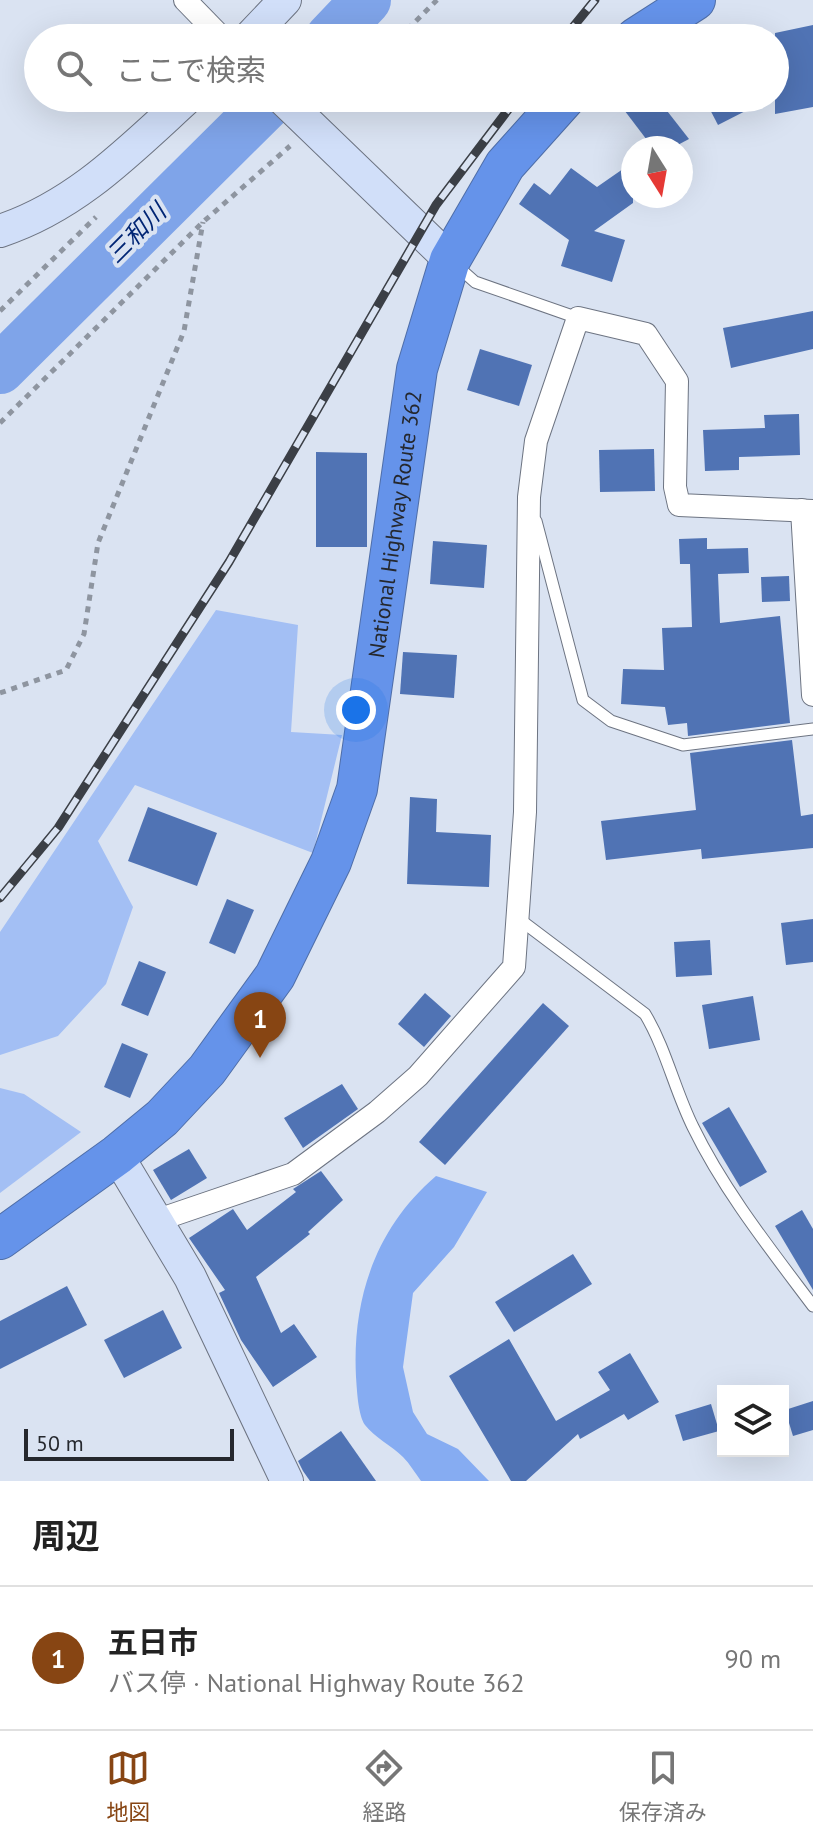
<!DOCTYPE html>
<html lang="ja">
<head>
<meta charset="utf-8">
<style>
  body { margin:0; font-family:"PT Sans","Noto Sans JP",sans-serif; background:#f2f2f2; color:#222 }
  .controls { position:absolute; right:24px; bottom:24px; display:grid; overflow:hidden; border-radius:0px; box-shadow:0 8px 32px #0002 }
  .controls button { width:72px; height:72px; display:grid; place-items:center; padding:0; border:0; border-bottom:2px solid #e0e0e0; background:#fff; color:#222; font:40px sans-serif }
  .compass { position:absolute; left:621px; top:136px; width:72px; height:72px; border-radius:50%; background:#fff; box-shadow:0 8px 32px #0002; rotate:169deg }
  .scale { position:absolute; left:24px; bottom:20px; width:210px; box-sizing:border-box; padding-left:8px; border:4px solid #25282e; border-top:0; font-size:22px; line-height:28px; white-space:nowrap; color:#25282e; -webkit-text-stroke:6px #dae3f2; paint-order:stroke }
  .you { position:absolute; left:356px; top:710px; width:28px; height:28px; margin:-20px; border:6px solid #fff; border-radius:50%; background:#1a73e8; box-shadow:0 0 0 12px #1a73e833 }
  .badge { display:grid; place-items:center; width:52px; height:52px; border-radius:50%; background:#874513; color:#fff; font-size:26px; font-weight:700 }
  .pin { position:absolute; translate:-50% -66px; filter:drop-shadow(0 2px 4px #0008) }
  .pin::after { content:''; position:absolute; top:42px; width:28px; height:24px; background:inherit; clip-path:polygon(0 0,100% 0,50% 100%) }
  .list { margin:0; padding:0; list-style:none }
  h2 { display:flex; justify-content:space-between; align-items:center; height:104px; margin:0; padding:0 32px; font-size:34px }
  h2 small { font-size:26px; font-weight:400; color:#767676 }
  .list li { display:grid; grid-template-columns:52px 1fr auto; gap:24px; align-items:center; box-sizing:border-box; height:144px; padding:0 32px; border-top:2px solid #e0e0e0 }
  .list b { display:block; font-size:30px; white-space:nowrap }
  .list p { margin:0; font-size:26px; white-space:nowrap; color:#767676 }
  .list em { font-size:26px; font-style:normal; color:#767676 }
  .icon { flex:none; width:44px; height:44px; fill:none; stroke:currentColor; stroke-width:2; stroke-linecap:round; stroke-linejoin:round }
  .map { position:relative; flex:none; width:813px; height:1481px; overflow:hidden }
  .search { position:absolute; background:#fff; box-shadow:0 8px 32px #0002; left:24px; right:24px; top:24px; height:88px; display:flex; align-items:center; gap:20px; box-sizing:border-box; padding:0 28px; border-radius:44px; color:#767676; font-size:30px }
  .sheet { height:248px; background:#fff }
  nav { display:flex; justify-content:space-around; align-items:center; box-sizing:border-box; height:112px; border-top:2px solid #e0e0e0; background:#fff; font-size:22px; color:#767676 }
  nav a { display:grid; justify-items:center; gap:4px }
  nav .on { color:#874513 }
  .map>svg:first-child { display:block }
  .green { fill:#a3bff4 }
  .forest { fill:#86acf2 }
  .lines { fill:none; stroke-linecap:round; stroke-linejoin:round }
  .river { stroke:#7fa4e9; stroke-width:50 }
  .building { fill:#5073b4 }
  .lane-casing { stroke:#6d7482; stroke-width:13 }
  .street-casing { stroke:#6d7482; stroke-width:24 }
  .secondary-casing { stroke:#6d7482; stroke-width:34 }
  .highway-casing { stroke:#4f6ea8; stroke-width:42 }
  .path { stroke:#8e95a0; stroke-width:5; stroke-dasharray:6 6; stroke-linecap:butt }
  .lane { stroke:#fff; stroke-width:11 }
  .street { stroke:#fff; stroke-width:22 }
  .secondary { stroke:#d1dff9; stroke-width:32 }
  .highway { stroke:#6593ea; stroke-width:40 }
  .rail-casing { stroke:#3b3f46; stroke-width:9 }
  .rail { stroke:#dae3f2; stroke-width:6; stroke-dasharray:18; stroke-linecap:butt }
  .labels { text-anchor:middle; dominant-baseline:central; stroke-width:8; stroke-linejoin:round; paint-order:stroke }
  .street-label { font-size:22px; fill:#25282e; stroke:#dae3f2 }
  .water-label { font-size:24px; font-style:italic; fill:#012574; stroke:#dae3f2 }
</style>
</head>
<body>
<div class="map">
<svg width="813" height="1481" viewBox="0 0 813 1481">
  <rect width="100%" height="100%" fill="#dae3f2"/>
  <g class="green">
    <path d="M 216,610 L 298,625 L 291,732 L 342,735 L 313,853 L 135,785 L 98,841 L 133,907 L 106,984 L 58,1036 L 0,1055 L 0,932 Z"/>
    <path d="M 0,1088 L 24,1094 L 81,1132 L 0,1193 Z"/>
  </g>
  <path class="forest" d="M 436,1176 L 487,1192 L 454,1247 L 413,1293 L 403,1367 L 413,1412 L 427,1434 L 458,1449 L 489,1481 L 421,1481 C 415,1473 410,1464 403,1457 C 392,1446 374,1437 365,1425 C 358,1415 357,1390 356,1377 C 352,1300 375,1228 436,1176 Z"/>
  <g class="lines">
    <g class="river">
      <path d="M 330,38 L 366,0"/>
      <path d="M 0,369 L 273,98"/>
    </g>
  </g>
  <g class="building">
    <path d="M 813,25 L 813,107 L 775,114 L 775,33 Z"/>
    <path d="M 615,98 L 657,98 L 689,139 L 672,148 L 653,148 Z"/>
    <path d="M 704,98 L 771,98 L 718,125 Z"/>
    <path d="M 633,162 L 633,203 L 594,231 L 625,240 L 612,282 L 561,266 L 569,240 L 519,204 L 534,183 L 550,195 L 571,168 L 597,187 Z"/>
    <path d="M 813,311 L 813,349 L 731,368 L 723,328 Z"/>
    <path d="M 480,349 L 532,365 L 519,406 L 467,390 Z"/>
    <path d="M 799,414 L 800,455 L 739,457 L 739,470 L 705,471 L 703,430 L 765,428 L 764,415 Z"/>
    <path d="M 654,449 L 655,491 L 600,492 L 599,450 Z"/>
    <path d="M 316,452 L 367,453 L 367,547 L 316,547 Z"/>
    <path d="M 707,538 L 707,549 L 748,548 L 749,573 L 718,574 L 720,623 L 780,616 L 790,723 L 688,736 L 687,723 L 668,725 L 665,707 L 621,704 L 623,669 L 664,670 L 662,628 L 692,627 L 690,564 L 680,564 L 679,539 Z"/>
    <path d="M 433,541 L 487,545 L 484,588 L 430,584 Z"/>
    <path d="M 789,576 L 790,601 L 762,602 L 761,577 Z"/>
    <path d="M 403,652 L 457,655 L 454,698 L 400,694 Z"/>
    <path d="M 792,740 L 801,816 L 813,814 L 813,848 L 702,859 L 701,849 L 606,860 L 601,821 L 696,810 L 690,753 Z"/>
    <path d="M 410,797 L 437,799 L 436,832 L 491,835 L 489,887 L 407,884 Z"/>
    <path d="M 148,807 L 217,833 L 197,886 L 128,861 Z"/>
    <path d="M 227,899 L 254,910 L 235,954 L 209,943 Z"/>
    <path d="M 813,919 L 813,962 L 786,965 L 781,923 Z"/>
    <path d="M 710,940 L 712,975 L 676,977 L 674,942 Z"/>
    <path d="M 139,961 L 166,972 L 148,1016 L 121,1005 Z"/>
    <path d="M 425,993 L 451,1016 L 424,1047 L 398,1024 Z"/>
    <path d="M 753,996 L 760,1040 L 709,1049 L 702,1005 Z"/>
    <path d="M 543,1003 L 569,1026 L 445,1165 L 419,1142 Z"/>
    <path d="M 122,1043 L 148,1054 L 130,1098 L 104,1087 Z"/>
    <path d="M 342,1084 L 358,1109 L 303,1148 L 284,1118 Z"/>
    <path d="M 729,1107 L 767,1172 L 740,1187 L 702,1123 Z"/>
    <path d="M 189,1149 L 207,1178 L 171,1200 L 153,1170 Z"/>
    <path d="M 321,1171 L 343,1200 L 308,1232 L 310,1234 L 256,1277 L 281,1333 L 294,1324 L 317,1357 L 273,1387 L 241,1340 L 219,1293 L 225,1290 L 189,1238 L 233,1209 L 247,1230 L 296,1192 L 293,1189 Z"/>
    <path d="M 802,1210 L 813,1229 L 813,1290 L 775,1226 Z"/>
    <path d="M 573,1254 L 592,1284 L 514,1332 L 495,1302 Z"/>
    <path d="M 67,1286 L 87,1325 L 0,1369 L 0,1321 Z"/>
    <path d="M 163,1310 L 182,1348 L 124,1378 L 104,1340 Z"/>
    <path d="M 509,1339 L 556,1421 L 610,1390 L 598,1372 L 630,1353 L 659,1402 L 628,1420 L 624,1414 L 580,1439 L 578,1434 L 526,1481 L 511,1481 L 449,1376 Z"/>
    <path d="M 813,1401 L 813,1430 L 793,1436 L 785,1410 Z"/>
    <path d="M 711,1404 L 719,1431 L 683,1441 L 675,1415 Z"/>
    <path d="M 341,1431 L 376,1481 L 310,1481 L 303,1471 L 298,1461 Z"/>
  </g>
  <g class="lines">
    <g class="lane-casing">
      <g id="lane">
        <path d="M 457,266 L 475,282 L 578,318"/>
        <path d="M 536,521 L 583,700 L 611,721 L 683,745 L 813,729"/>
        <path d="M 519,919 L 645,1014 C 666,1049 675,1091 693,1127 C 724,1191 771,1250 813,1306"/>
      </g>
    </g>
    <g class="street-casing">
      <g id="street">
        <path d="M 185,0 L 222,38"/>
        <path d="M 802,510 L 813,695"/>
        <path d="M 158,1220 L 293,1174 L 377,1112 L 418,1076 L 514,967 L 525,812 L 529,497 L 536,441 L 578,318 L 646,334 L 677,381 L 675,487 L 679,505 L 813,511"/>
      </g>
    </g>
    <g class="secondary-casing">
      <g id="secondary">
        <path d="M 249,38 L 285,0"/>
        <path d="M 282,98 L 450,260"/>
        <path d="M 0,231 C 76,206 129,151 187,98"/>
        <path d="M 117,1155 L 190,1277 L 287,1481"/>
      </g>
    </g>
    <g class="highway-casing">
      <g id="highway">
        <path d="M 636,38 L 695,0"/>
        <path id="s1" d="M 0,1239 L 117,1155 L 162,1118 L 207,1070 L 275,976 L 331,862 L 357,789 L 417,369 L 450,260 L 505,165 L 565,98"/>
      </g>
    </g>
    <g class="path">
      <path d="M 399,38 L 437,0"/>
      <path d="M 0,311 L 96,217"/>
      <path d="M 0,423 L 203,222 L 290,146"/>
      <path d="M 0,693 L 66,670 L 84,634 L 98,543 L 184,331 L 203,222"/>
    </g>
    <use href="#lane" class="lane"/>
    <use href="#street" class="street"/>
    <use href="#secondary" class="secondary"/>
    <use href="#highway" class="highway"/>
    <g class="rail-casing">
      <g id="rail">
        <path d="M 564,38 L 595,0"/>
        <path d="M 0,898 L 58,828 L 229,562 L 436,205 L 517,98"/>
      </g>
    </g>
    <use href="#rail" class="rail"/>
  </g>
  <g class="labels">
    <g class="street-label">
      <text stroke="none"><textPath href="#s1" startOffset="856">National Highway Route 362</textPath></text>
    </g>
    <g class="water-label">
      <text transform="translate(136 233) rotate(-45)">三和川</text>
    </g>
  </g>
</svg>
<div class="controls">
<button><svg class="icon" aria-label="layers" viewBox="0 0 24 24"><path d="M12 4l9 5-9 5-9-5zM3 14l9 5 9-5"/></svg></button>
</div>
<svg class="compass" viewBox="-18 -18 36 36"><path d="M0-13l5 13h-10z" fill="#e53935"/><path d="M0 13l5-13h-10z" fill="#767676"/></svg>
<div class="scale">50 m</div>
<div class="you"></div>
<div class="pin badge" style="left:260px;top:1058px">1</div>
<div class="search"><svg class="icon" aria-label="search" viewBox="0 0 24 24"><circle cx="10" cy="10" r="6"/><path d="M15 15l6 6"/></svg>ここで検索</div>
</div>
<section class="sheet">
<h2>周辺<small></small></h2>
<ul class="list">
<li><span class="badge">1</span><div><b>五日市</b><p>バス停 · National Highway Route 362</p></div><em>90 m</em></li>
</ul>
</section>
<nav>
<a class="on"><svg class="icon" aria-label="map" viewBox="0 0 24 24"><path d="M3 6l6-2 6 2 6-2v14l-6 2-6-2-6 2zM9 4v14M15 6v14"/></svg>地図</a>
<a><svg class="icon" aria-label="directions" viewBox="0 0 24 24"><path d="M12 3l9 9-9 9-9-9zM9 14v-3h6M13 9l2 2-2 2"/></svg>経路</a>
<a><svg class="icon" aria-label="saved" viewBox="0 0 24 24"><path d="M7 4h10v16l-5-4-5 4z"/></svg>保存済み</a>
</nav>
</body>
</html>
